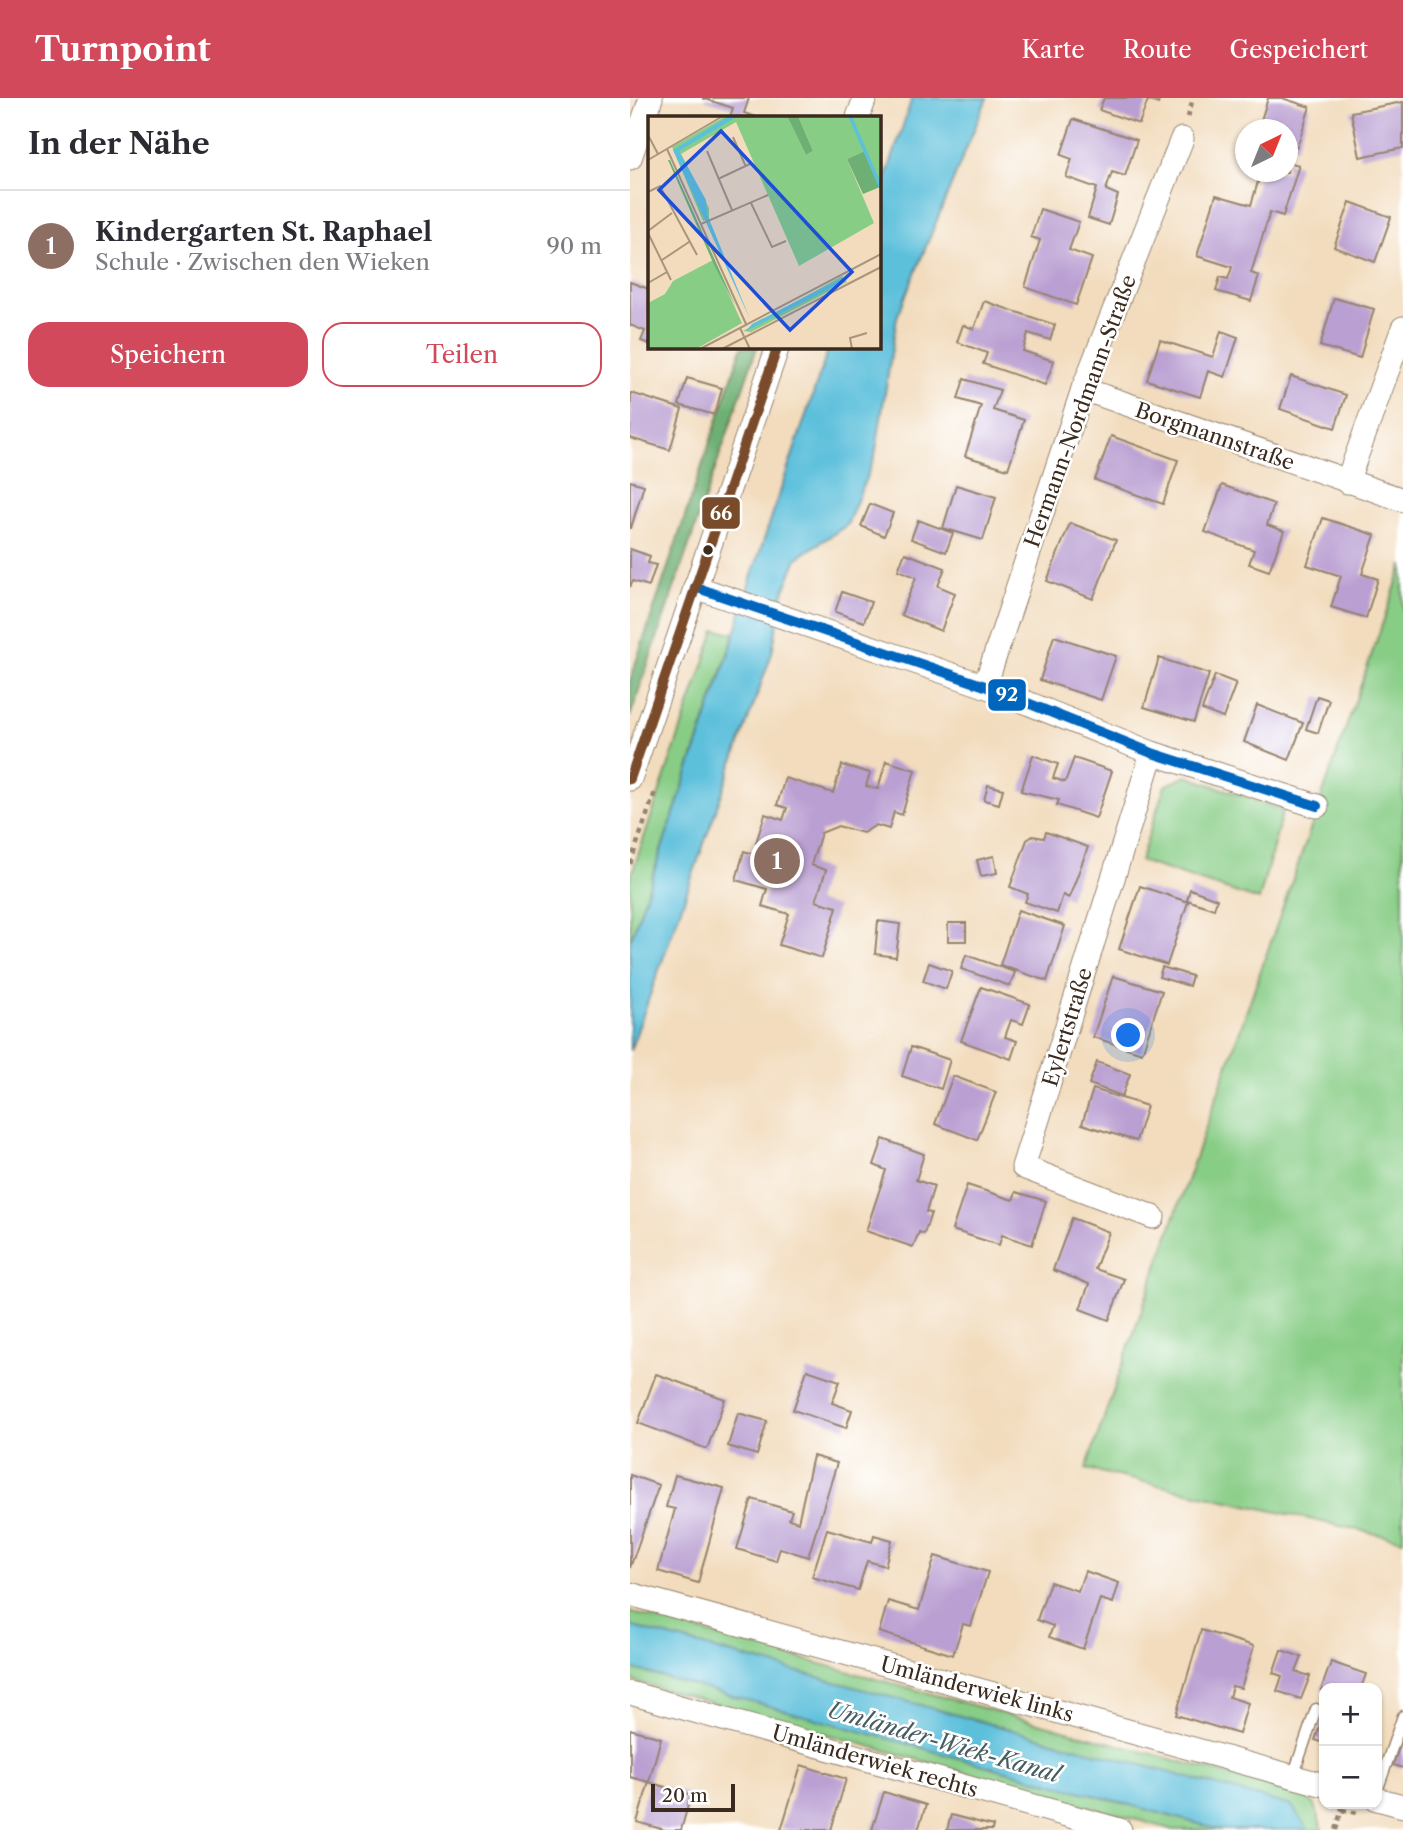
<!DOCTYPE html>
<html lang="de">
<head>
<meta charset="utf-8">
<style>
  body { margin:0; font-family:"Libre Caslon Text",serif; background:#f2f2f3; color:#2b2b33 }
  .controls { position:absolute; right:21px; bottom:21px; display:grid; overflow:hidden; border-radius:14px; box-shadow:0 2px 5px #0004 }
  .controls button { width:63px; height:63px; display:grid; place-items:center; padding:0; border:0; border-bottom:2px solid #e1e1e2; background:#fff; color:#2b2b33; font:35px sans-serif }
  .compass { position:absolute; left:605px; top:21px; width:63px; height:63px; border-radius:50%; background:#fff; box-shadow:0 2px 5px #0004; rotate:43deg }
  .scale { position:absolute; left:21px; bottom:18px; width:84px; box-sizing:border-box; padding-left:7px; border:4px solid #3b2a1e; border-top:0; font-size:19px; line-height:24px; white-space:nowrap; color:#3b2a1e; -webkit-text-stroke:5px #fff; paint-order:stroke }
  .you { position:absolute; left:499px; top:938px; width:24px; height:24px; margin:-18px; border:5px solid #fff; border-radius:50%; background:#1a73e8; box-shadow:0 0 0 10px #1a73e833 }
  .badge { display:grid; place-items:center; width:46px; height:46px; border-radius:50%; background:#d1495b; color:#fff; font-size:23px; font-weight:700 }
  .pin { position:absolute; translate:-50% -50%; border:4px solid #fff; box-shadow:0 2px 7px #0006 }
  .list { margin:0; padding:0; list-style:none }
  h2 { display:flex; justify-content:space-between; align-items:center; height:91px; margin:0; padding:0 28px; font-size:30px }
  h2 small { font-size:23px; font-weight:400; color:#7c7c81 }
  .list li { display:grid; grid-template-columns:46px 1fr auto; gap:21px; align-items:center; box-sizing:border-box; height:112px; padding:0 28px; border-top:2px solid #e1e1e2 }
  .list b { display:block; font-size:26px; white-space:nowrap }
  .list p { margin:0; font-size:23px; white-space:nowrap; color:#7c7c81 }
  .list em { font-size:23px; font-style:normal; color:#7c7c81 }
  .actions { display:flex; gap:14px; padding:21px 28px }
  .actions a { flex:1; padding:16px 0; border:2px solid #d1495b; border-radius:21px; text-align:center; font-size:24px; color:#d1495b }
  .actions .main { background:#d1495b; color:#fff }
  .map { position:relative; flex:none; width:773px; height:1732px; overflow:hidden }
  header { display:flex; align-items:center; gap:42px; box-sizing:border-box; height:98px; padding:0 35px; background:#d1495b; color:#fff }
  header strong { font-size:33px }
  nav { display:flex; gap:38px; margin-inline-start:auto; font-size:24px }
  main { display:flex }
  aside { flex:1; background:#fff }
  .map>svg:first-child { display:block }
  .green { fill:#88cd86; stroke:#627c52; stroke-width:2 }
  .forest { fill:#6eb073; stroke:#546d48; stroke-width:2 }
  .water { fill:#5dc0db; stroke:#4c757c; stroke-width:2 }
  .building { fill:#b99fd2 }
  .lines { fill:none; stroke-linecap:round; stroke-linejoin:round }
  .lane-casing { stroke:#96836e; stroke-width:13 }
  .street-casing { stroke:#96836e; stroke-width:25 }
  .path { stroke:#96836e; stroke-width:4.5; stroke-dasharray:5 5; stroke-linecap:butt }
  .lane { stroke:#fff; stroke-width:10 }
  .street { stroke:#fff; stroke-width:23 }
  .bus-1-casing { stroke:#fff; stroke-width:16 }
  .bus-2-casing { stroke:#fff; stroke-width:16 }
  .bus-1 { stroke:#0065bd; stroke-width:10 }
  .bus-2 { stroke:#7a4b2a; stroke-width:10 }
  .bus-dot { fill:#3b2a1e; stroke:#fff; stroke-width:2.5 }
  .labels { text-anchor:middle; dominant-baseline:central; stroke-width:5; stroke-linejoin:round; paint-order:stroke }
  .street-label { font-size:21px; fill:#3b2a1e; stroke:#fff }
  .water-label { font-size:23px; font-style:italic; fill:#475e60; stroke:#fff }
  .inset-river { fill:none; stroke:#5dc0db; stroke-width:3.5 }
  .inset-road { fill:none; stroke:#a9957d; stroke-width:2 }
  .view { fill:#1d4ed8; fill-opacity:0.15; stroke:#1d4ed8; stroke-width:3.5 }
  .inset-edge { fill:none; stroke:#3b2a1e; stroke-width:3.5 }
  .line-badge { stroke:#fff; stroke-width:2.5 }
  .badge-label { font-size:19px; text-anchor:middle; font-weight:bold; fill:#fff }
</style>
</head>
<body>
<header>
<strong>Turnpoint</strong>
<nav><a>Karte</a><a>Route</a><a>Gespeichert</a></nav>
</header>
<main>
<aside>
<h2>In der Nähe<small></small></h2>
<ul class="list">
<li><span class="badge" style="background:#8d6e63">1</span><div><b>Kindergarten St. Raphael</b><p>Schule · Zwischen den Wieken</p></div><em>90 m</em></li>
</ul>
<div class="actions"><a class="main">Speichern</a><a>Teilen</a></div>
</aside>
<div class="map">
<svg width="773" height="1732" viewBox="0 0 773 1732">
  <rect width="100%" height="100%" fill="#fff"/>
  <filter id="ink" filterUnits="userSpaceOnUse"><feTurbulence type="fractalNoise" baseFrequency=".0143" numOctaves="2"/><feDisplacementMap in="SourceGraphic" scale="14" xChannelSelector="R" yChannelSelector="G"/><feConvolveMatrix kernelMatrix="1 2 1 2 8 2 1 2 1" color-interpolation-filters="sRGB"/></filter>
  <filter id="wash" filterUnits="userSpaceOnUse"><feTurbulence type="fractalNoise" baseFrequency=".00686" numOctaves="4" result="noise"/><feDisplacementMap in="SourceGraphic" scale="28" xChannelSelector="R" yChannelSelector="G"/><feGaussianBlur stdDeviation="1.57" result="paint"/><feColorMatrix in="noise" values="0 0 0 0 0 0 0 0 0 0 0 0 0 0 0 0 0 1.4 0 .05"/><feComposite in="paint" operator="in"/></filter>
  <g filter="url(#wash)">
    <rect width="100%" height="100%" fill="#f2dcbd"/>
    <g class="green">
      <path d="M 773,467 L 773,1442 L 456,1371 Z"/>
      <path d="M 85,532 L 105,535 L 0,844 L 0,781 Z"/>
      <path d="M 556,678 L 653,712 L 629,802 L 510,763 L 535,688 Z"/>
      <path d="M 0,1514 L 673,1697 L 685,1707 L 692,1732 L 544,1732 L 0,1582 Z"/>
    </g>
    <path class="forest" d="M 112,249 L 127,249 L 0,619 L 0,582 Z"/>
    <g class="water">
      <path d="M 282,0 L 357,0 L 267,219 L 245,358 L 217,427 L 167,460 L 152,498 L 142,555 L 0,953 L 0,844 L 102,546 L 121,480 L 199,249 L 248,248 L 249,101 Z"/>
      <path d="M 0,1528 L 662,1708 L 678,1732 L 591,1732 L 0,1570 Z"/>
    </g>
    <g id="blocks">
      <g class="building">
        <path d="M 72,0 L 119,0 L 114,15 L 126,19 L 100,19 L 103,10 Z"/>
        <path d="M 474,0 L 530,0 L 528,6 L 518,2 L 509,26 L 469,12 Z"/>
        <path d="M 638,0 L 652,0 L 680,9 L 667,49 L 657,46 L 657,32 L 628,32 Z"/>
        <path d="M 773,4 L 773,50 L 730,59 L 721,14 Z"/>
        <path d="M 443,21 L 507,42 L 495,78 L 482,74 L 476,92 L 488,97 L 479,127 L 458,120 L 467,90 L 436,79 L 442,61 L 431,57 Z"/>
        <path d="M 657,64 L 669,67 L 653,118 L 640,114 L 621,175 L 629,178 L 621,203 L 586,193 L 590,179 L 598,181 L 602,169 L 567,158 L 586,97 L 621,107 L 631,74 L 657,74 Z"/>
        <path d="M 720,104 L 761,119 L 745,164 L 704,149 Z"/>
        <path d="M 410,111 L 449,124 L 439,152 L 462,160 L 446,207 L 395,189 L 410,142 L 401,139 Z"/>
        <path d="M 0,184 L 19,191 L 19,246 L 11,243 L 15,233 L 0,227 Z"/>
        <path d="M 704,200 L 744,211 L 730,260 L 690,248 Z"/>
        <path d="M 354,203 L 425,227 L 420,242 L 398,235 L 393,253 L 424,263 L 415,287 L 353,266 L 357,255 L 327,244 L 333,227 L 344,231 Z"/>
        <path d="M 591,233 L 608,239 L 595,279 L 578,273 L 570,299 L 517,282 L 530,242 L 583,259 Z"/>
        <path d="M 661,278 L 716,297 L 705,330 L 650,311 Z"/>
        <path d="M 57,280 L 92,290 L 85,317 L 49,307 Z"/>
        <path d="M 334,281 L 370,292 L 363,312 L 394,322 L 378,371 L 335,358 L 351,308 L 328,301 Z"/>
        <path d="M 1,295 L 52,311 L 40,352 L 0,340 Z"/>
        <path d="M 481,338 L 548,362 L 533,406 L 465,382 Z"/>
        <path d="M 0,383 L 14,387 L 1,430 L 0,430 Z"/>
        <path d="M 326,387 L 366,399 L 353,442 L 313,430 Z"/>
        <path d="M 592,387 L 644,406 L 637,427 L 654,433 L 639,473 L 619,466 L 624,452 L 575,434 Z"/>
        <path d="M 240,406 L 263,415 L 254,438 L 231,428 Z"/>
        <path d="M 693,420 L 745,437 L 732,476 L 748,481 L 736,520 L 701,509 L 711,478 L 677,467 Z"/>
        <path d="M 288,422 L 323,435 L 316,454 L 281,441 Z"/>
        <path d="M 440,425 L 486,442 L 463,501 L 417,483 Z"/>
        <path d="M 0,451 L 20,458 L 18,465 L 26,467 L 19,488 L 3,483 L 0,489 Z"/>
        <path d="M 275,455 L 315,470 L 308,488 L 325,495 L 311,533 L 271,517 L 286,479 L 268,472 Z"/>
        <path d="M 212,494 L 241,504 L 234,524 L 205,514 Z"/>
        <path d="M 424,538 L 486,558 L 471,602 L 410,582 Z"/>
        <path d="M 529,560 L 579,576 L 564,624 L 514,609 Z"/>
        <path d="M 585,577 L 606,585 L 593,620 L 572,612 Z"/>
        <path d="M 687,598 L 699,602 L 688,635 L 676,631 Z"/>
        <path d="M 627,607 L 673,625 L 659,662 L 614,644 Z"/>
        <path d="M 403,657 L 428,666 L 423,680 L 435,684 L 444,660 L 482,673 L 466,720 L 427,707 L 429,702 L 391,693 Z"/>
        <path d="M 256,663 L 285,672 L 272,717 L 264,714 L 259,731 L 246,727 L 233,735 L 208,728 L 191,735 L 181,767 L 196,772 L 186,803 L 207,809 L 192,860 L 149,847 L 159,816 L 132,808 L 137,791 L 106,782 L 114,753 L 134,759 L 138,748 L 126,745 L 135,716 L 153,722 L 157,710 L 147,707 L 155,680 L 203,695 L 212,667 L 240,675 L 236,688 L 248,691 Z"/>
        <path d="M 358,687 L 373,691 L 369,706 L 354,702 Z"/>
        <path d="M 416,734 L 458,749 L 439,800 L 433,797 L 427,815 L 395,804 L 398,796 L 380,789 L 397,742 L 403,738 L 414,740 Z"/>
        <path d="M 364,758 L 367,775 L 351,778 L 347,762 Z"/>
        <path d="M 510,788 L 558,804 L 537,867 L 489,851 Z"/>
        <path d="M 560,791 L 587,801 L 584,811 L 557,802 Z"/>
        <path d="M 388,812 L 435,828 L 417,883 L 370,867 Z"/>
        <path d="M 248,823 L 270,826 L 266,859 L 245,856 Z"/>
        <rect x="318" y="825" width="18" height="18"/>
        <path d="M 336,857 L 385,874 L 380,888 L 331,871 Z"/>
        <path d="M 299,865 L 322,873 L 316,891 L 293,883 Z"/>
        <path d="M 532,869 L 562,878 L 559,888 L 529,879 Z"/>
        <path d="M 483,878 L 532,893 L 512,955 L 463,939 Z"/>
        <path d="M 351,889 L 400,906 L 393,926 L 381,922 L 375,939 L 387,943 L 381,961 L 331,943 Z"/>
        <path d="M 281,949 L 320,962 L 311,991 L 272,978 Z"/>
        <path d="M 467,964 L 500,976 L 492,998 L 459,986 Z"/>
        <path d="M 323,978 L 366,994 L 347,1042 L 305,1026 Z"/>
        <path d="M 463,991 L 517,1008 L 506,1043 L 452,1026 Z"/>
        <path d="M 253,1041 L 294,1056 L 286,1082 L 304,1088 L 296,1114 L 301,1115 L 294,1136 L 289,1134 L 283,1149 L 236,1133 L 256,1072 L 244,1067 Z"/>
        <path d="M 337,1087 L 383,1102 L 386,1094 L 416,1103 L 402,1147 L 372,1137 L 369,1147 L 322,1132 Z"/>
        <path d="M 442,1120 L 479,1134 L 465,1171 L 494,1181 L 479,1222 L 450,1211 L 459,1186 L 423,1172 Z"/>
        <path d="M 177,1272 L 210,1283 L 202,1305 L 222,1312 L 216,1330 L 163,1312 Z"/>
        <path d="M 26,1276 L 95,1301 L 77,1351 L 8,1325 Z"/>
        <path d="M 108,1315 L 137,1323 L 127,1357 L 98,1348 Z"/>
        <path d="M 183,1358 L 207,1365 L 178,1459 L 150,1450 L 146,1463 L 107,1451 L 122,1401 L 162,1413 L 159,1421 L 168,1424 Z"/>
        <path d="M 0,1377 L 29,1387 L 0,1470 Z"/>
        <path d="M 45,1377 L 94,1390 L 68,1485 L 28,1473 L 45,1411 L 36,1409 Z"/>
        <path d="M 197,1431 L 242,1444 L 244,1437 L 262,1442 L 255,1468 L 237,1463 L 228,1492 L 182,1479 Z"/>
        <path d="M 305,1458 L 358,1474 L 341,1528 L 333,1526 L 323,1557 L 249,1534 L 258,1503 L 289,1512 Z"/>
        <path d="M 455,1473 L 489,1485 L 483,1505 L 470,1501 L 453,1551 L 419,1539 L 423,1528 L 407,1522 L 420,1484 L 448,1493 Z"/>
        <path d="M 571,1532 L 624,1548 L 611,1590 L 602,1588 L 599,1599 L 618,1605 L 609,1636 L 546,1617 Z"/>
        <path d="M 651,1552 L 672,1559 L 666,1574 L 680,1578 L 671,1601 L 647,1593 L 652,1578 L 643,1575 Z"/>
        <path d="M 701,1564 L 736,1576 L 731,1590 L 691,1592 Z"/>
        <path d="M 694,1617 L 694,1645 L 685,1642 Z"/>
        <path d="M 0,1631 L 31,1640 L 19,1684 L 0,1679 Z"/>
        <path d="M 773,1638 L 773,1670 L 763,1667 Z"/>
        <path d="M 171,1667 L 216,1681 L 201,1732 L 151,1732 Z"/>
        <path d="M 19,1684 L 61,1697 L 51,1732 L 35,1732 L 7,1724 Z"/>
        <path d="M 254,1694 L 296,1707 L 288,1732 L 242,1732 Z"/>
        <path d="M 321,1717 L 363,1728 L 362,1732 L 317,1732 Z"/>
      </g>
    </g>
  </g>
  <g filter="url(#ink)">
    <use href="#blocks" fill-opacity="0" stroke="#96836e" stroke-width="2"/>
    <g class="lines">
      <g class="lane-casing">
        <g id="lane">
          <path d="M 663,1678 L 686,1611"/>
          <path d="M 747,1693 L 773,1618"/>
        </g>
      </g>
      <g class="street-casing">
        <g id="street">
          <path d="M 228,19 L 235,0"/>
          <path d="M 0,60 L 21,0"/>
          <path d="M 453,291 L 773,402"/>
          <path d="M 717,384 L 773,230"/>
          <path d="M 65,489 L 355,588 L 522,655 L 687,708"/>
          <path d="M 355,588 L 453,291 L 552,41"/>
          <path d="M 522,655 L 393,1069 L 523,1119"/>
          <path d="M 0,681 L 148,248"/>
          <path d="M 0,1496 L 694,1687"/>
          <path d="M 0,1595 L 490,1732"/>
          <path d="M 747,1701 L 773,1708"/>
        </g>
      </g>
      <g class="path">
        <path d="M 558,19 L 563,0"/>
        <path d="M 0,766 L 26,691"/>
        <path d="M 712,1712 L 728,1715"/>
        <path d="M 706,1732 L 712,1710"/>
      </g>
      <use href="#lane" class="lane"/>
      <use href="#street" class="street"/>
      <g class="bus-1-casing">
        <path id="bus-1" d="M 65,489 L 355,588 L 522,655 L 687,708"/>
      </g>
      <g class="bus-2-casing">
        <path id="bus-2" d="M 0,681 L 148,248"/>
      </g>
      <use href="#bus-1" class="bus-1"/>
      <use href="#bus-2" class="bus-2"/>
    </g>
  </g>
  <circle class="bus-dot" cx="78" cy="452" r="6"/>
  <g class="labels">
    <g class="street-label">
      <text transform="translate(450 313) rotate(-70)">Hermann-Nordmann-Straße</text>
      <text transform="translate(585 338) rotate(19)">Borgmannstraße</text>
      <text transform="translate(437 929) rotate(-73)">Eylertstraße</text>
      <text transform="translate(347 1591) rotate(15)">Umländerwiek links</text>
      <text transform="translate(245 1663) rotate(16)">Umländerwiek rechts</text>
    </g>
    <g class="water-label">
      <text transform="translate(314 1644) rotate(16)">Umländer-Wiek-Kanal</text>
    </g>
  </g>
  <g transform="translate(18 18)">
    <rect width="233" height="233" fill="#f2dcbd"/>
    <path d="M 78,0 L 139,0 L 158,39 L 165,35 L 150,0 L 233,0 L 233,72 L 217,35 L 199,43 L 226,107 L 151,150 L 88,6 L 33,38 L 61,92 L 61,103 L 55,105 L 24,31 ZM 65,144 L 94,207 L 48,233 L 0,233 L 0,187 L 17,178 L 25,165 ZM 194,160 L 199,166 L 103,216 L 95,215 Z" fill="#88cd86"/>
    <path d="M 139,0 L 150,0 L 165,35 L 158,39 ZM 217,35 L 232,71 L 215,78 L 199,43 ZM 20,44 L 22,44 L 88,191 L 67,151 Z" fill="#6eb073"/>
    <path d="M 81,0 L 90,0 L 31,35 L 58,84 L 59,98 L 102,203 L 25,34 ZM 194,162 L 199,164 L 98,215 L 104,208 Z" fill="#5dc0db"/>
    <path class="inset-river" d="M 202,0 L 233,72"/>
    <path class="inset-road" d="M 0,19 L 10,38M 85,21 L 98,51M 19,33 L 98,208M 59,35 L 84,94M 0,44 L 75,0M 70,63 L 104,47M 0,76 L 12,70 L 49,139M 103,87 L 124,131 L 138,125M 53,108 L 120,79M 0,115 L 24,97M 0,117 L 23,164M 14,144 L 41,126M 0,167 L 19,156M 92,212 L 102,233M 52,233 L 233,138M 74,233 L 233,151M 204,233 L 202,222 L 219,217"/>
    <path class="view" d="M 73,15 L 204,156 L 142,214 L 11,74 Z"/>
    <rect width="233" height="233" class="inset-edge"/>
  </g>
  <g class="line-badge">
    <rect x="71" y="398" width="40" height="34" rx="7" fill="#7a4b2a"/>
    <rect x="357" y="580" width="40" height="34" rx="7" fill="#0065bd"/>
  </g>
  <g class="badge-label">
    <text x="91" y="422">66</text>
    <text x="377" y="603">92</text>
  </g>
</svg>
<div class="controls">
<button>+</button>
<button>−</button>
</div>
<svg class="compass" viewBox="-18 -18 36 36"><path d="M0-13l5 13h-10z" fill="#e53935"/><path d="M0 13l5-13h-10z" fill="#7c7c81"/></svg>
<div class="scale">20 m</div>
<div class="you"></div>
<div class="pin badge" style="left:147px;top:763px;background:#8d6e63">1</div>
</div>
</main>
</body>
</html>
